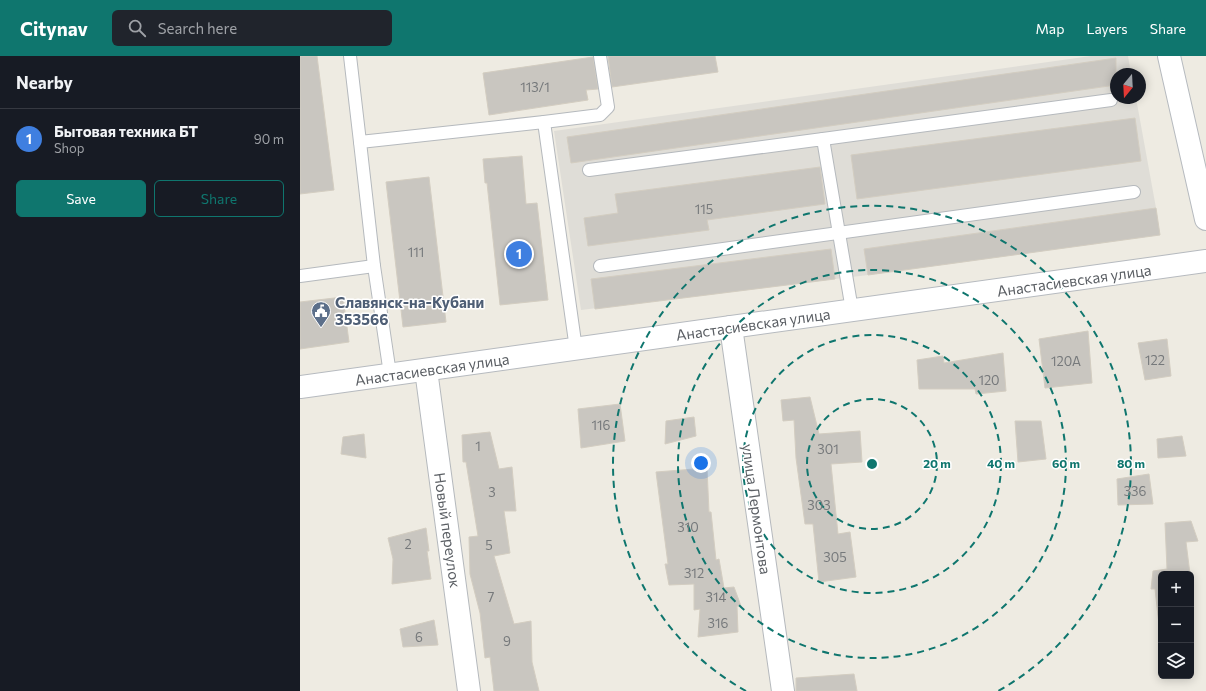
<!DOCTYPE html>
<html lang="en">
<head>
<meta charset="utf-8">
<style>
  body { margin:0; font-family:Commissioner,sans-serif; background:#20242c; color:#f1f3f6 }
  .controls { position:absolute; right:12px; bottom:12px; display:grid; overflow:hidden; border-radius:6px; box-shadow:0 2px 10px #0003 }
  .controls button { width:36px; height:36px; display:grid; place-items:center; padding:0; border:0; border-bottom:1px solid #363941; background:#171b24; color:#f1f3f6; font:20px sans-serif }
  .compass { position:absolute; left:810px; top:12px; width:36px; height:36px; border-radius:50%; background:#171b24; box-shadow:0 2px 10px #0003; rotate:198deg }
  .you { position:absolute; left:401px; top:407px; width:14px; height:14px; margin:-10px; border:3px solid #fff; border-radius:50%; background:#1a73e8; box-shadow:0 0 0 6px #1a73e833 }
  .badge { display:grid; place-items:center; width:26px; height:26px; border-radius:50%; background:#0f766e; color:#fff; font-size:13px; font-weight:700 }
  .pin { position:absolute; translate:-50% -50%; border:2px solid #fff; box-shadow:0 1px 4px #0006 }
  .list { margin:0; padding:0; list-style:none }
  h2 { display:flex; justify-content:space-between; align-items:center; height:52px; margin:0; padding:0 16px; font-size:17px }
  h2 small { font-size:13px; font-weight:400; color:#9ea1a6 }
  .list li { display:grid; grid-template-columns:26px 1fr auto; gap:12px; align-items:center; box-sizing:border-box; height:60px; padding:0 16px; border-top:1px solid #363941 }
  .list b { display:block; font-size:15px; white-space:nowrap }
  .list p { margin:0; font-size:13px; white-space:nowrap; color:#9ea1a6 }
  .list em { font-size:13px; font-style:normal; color:#9ea1a6 }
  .actions { display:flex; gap:8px; padding:12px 16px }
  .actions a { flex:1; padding:9px 0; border:1px solid #0f766e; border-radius:6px; text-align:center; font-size:14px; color:#0f766e }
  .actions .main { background:#0f766e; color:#fff }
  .icon { flex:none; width:22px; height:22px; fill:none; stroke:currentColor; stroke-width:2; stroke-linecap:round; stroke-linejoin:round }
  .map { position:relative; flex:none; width:906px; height:635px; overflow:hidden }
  header { display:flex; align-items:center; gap:24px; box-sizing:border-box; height:56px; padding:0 20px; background:#0f766e; color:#fff }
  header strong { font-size:19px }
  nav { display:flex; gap:22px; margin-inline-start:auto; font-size:14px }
  .search { width:280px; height:36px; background:#20242c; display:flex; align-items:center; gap:10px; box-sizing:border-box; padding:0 14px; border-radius:6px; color:#9ea1a6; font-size:15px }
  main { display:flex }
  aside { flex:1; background:#171b24 }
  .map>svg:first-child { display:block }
  .industrial { fill:#dfddd7 }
  .building { fill:#c9c6c0; stroke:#d3cdc1 }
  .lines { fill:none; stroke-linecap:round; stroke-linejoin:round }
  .lane-casing { stroke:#b5b9bd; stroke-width:14 }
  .street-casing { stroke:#b5b9bd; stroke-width:24 }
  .secondary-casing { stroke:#b6babf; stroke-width:24 }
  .lane { stroke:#fff; stroke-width:12 }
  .street { stroke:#fff; stroke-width:22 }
  .secondary { stroke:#fff; stroke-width:22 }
  .ring { fill:none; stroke:#0f766e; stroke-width:2; stroke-dasharray:7 5 }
  .labels { text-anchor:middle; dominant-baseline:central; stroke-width:3; stroke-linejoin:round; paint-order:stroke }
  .number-label { font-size:13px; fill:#76797b }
  .street-label { font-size:15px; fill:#5b5f64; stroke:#fff }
  .service-label { font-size:15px; font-weight:bold; fill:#4e5e75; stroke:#fff; text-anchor:start }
  .centre { fill:#0f766e; stroke:#fff; stroke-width:2 }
  .ring-label { font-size:12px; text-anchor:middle; font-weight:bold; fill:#0f766e; stroke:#fff; stroke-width:3; stroke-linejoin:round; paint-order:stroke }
</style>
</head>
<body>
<header>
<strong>Citynav</strong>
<div class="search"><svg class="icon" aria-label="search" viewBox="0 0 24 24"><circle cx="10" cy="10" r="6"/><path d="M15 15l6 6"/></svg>Search here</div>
<nav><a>Map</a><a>Layers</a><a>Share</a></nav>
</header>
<main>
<aside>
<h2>Nearby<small></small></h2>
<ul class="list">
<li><span class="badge" style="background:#3f7fe0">1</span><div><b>Бытовая техника БТ</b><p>Shop</p></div><em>90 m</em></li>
</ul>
<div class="actions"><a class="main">Save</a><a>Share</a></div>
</aside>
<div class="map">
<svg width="906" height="635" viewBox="0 0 906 635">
  <rect width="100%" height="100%" fill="#eeebe2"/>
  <path class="industrial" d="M 791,0 L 828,0 L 831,18 L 816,18 L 816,42 L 836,42 L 856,152 L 860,179 L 568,219 L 281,254 L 254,75 Z"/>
  <g class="building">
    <path d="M 0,0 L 17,0 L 34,134 L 0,138 Z"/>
    <path d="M 308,0 L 415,0 L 418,16 L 312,31 Z"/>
    <path d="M 293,1 L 298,33 L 286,34 L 288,44 L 189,59 L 183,17 Z"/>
    <path d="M 816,2 L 816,29 L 271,107 L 267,81 Z"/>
    <path d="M 835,62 L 841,105 L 557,143 L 551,99 Z"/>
    <path d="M 222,100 L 226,148 L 237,147 L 248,244 L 200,249 L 187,127 L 185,127 L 183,103 Z"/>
    <path d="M 520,111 L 525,148 L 407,164 L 409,174 L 288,190 L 284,162 L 318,157 L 315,138 Z"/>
    <path d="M 129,121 L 146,266 L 103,271 L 86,126 Z"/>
    <path d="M 856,152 L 860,179 L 568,219 L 564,193 Z"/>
    <path d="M 531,193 L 535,223 L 295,253 L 291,223 Z"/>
    <path d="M 43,241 L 49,286 L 0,293 L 0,246 Z"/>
    <path d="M 788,275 L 792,327 L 745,332 L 739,283 Z"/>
    <path d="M 867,283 L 871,320 L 845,324 L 838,287 Z"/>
    <path d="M 703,297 L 706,335 L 676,338 L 675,333 L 619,333 L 617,304 L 643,300 L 644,307 Z"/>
    <path d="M 510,341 L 519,378 L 560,375 L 562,406 L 531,408 L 538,478 L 550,476 L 556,521 L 519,526 L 513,468 L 505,468 L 496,402 L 494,364 L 483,365 L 481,344 Z"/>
    <path d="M 320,348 L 325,385 L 281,392 L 278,353 Z"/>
    <path d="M 394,361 L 396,380 L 365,388 L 366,365 Z"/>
    <path d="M 715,365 L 741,365 L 746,403 L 718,406 Z"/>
    <path d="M 190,376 L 199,413 L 212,411 L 216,455 L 204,455 L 210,497 L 194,500 L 214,568 L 231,565 L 232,606 L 239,635 L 194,635 L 190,601 L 185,602 L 180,557 L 170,518 L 169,481 L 178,480 L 166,406 L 163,406 L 162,379 Z"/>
    <path d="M 64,378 L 66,402 L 41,398 L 43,381 Z"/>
    <path d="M 882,380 L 886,400 L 858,402 L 857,383 Z"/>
    <path d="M 407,412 L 409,456 L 411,456 L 416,504 L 419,503 L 424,532 L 434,531 L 441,550 L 437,550 L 438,576 L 398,581 L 400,553 L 394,554 L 394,528 L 369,529 L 365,508 L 368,508 L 356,416 Z"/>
    <path d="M 849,418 L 853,448 L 818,449 L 817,423 Z"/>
    <path d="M 891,465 L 898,485 L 886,486 L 890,518 L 861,518 L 861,569 L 859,569 L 855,533 L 851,533 L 853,515 L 867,513 L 865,467 Z"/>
    <path d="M 126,472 L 129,495 L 127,495 L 131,523 L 92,528 L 93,503 L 88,482 Z"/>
    <path d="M 134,564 L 138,589 L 103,591 L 100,573 Z"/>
    <path d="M 554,618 L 557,635 L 496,635 L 496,622 Z"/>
  </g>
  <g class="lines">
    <g class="lane-casing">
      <g id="lane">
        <path d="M 50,0 L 60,86 L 244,66 L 276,293"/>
        <path d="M 244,66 L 300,59 L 308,51 L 300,0"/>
        <path d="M 523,83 L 811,44"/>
        <path d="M 60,86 L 74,210 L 90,318"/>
        <path d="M 289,114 L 523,83 L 552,254"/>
        <path d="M 300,210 L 834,136"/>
        <path d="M 0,220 L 74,210"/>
      </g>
    </g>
    <g class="street-casing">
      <g id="street">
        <path d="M 431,271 L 483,635"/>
        <path d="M 126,314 L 169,635"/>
      </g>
    </g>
    <g class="secondary-casing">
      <g id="secondary">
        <path d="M 869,0 L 906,163"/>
        <path d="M 0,331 L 906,205"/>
      </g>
    </g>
    <use href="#lane" class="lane"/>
    <use href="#street" class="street"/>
    <use href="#secondary" class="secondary"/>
  </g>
  <g class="ring">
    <circle cx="572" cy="408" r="65"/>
    <circle cx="572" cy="408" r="129"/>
    <circle cx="572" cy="408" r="194"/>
    <path d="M446 635A259 259 0 1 1 698 635"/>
  </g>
  <defs>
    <g id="civic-pin" transform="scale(1)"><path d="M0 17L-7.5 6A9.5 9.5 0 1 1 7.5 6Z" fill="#5c6f8a" stroke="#fff"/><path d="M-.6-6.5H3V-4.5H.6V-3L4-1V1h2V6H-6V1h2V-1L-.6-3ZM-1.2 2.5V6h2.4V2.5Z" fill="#fff"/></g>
  </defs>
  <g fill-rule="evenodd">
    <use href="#civic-pin" x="21" y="255"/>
  </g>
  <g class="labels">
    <g class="number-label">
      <text x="235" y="31">113/1</text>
      <text x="404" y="153">115</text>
      <text x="116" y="196">111</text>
      <text x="855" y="304">122</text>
      <text x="766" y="305">120А</text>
      <text x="689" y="324">120</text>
      <text x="301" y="369">116</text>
      <text x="178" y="390">1</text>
      <text x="528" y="393">301</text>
      <text x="835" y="435">336</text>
      <text x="192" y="436">3</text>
      <text x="519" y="449">303</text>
      <text x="388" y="471">310</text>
      <text x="108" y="488">2</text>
      <text x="189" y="489">5</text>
      <text x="535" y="501">305</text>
      <text x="394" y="517">312</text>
      <text x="191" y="541">7</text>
      <text x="416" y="541">314</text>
      <text x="418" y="567">316</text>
      <text x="119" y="581">6</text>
      <text x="207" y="585">9</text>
    </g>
    <g class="street-label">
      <text transform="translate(774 224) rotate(-8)">Анастасиевская улица</text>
      <text transform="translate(453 268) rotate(-8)">Анастасиевская улица</text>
      <text transform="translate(132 313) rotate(-8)">Анастасиевская улица</text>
      <text transform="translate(457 453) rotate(82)">улица Лермонтова</text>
      <text transform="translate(148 474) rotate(82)">Новый переулок</text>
    </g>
    <g class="service-label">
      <text x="35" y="246">Славянск-на-Кубани<tspan x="35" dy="17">353566</tspan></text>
    </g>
  </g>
  <circle cx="572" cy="408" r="6" class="centre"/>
  <g class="ring-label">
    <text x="637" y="412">20 m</text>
    <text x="701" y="412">40 m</text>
    <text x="766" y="412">60 m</text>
    <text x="831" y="412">80 m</text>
  </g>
</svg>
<div class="controls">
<button>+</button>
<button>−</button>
<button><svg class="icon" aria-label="layers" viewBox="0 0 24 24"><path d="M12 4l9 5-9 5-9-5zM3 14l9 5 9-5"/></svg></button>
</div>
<svg class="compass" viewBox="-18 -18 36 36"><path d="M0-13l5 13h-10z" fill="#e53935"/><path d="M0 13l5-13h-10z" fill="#9ea1a6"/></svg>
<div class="you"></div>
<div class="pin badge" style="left:219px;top:198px;background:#3f7fe0">1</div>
</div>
</main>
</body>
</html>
